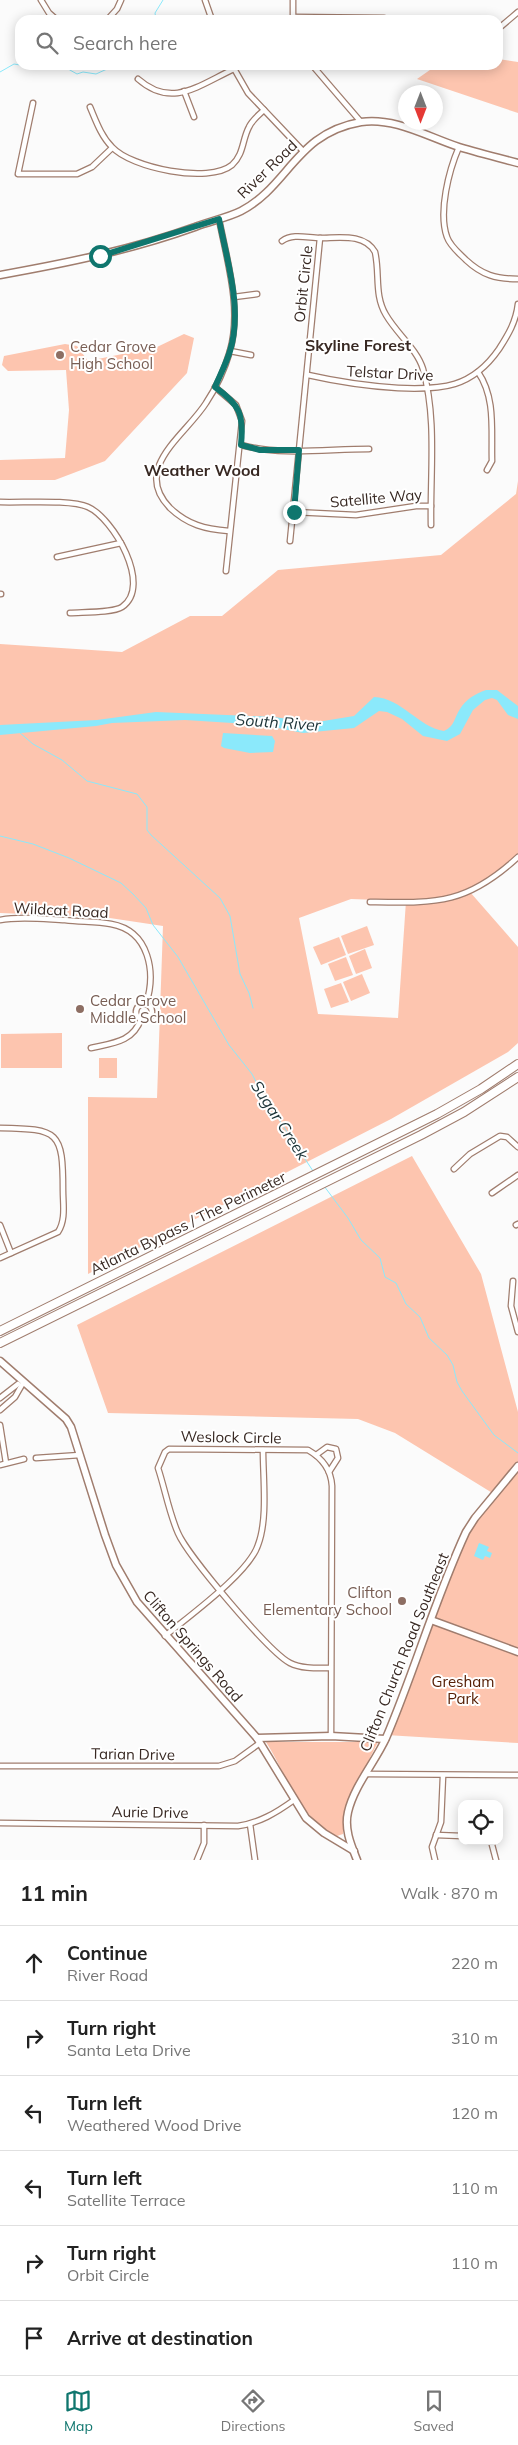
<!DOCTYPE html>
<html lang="en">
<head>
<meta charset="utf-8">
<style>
  body { margin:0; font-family:Mulish,sans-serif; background:#f2f2f2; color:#222 }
  .controls { position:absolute; right:15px; bottom:15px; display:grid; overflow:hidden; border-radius:10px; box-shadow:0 2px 12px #0003 }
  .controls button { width:45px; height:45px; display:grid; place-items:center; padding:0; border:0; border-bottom:1px solid #e0e0e0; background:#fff; color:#222; font:25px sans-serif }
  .compass { position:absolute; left:398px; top:85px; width:45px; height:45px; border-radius:50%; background:#fff; box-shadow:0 2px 12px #0003; rotate:180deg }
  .stop { position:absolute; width:15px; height:15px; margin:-11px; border:4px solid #0f766e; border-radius:50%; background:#fff }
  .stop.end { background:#0f766e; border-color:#fff; box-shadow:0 1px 5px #0008 }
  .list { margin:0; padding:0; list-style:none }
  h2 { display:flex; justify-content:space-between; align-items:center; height:65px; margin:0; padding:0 20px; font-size:21px }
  h2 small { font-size:16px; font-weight:400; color:#767676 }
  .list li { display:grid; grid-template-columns:32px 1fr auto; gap:15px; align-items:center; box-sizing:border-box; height:75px; padding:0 20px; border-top:1px solid #e0e0e0 }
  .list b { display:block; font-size:19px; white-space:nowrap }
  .list p { margin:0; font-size:16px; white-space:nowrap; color:#767676 }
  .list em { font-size:16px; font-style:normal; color:#767676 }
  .icon { flex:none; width:28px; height:28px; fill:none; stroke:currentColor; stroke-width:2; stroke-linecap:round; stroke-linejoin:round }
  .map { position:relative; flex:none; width:518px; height:1860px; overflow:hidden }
  .search { position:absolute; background:#fff; box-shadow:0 2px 12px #0003; left:15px; right:15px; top:15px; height:55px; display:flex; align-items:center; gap:12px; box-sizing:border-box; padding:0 18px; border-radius:15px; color:#767676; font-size:19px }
  .sheet { height:515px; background:#fff }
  nav { display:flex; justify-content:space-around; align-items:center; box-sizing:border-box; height:70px; border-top:1px solid #e0e0e0; background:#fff; font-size:14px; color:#767676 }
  nav a { display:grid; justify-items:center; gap:2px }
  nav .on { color:#0f766e }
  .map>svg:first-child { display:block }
  .green { fill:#fdc5af; fill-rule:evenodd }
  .water { fill:#8be9fb }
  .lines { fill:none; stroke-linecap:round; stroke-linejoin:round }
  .stream { stroke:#8be9fb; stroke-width:1 }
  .street-casing { stroke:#a07d6e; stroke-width:7 }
  .secondary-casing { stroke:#a07d6e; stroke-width:9 }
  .highway-casing { stroke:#a07d6e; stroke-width:10 }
  .street { stroke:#fff; stroke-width:4.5 }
  .secondary { stroke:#fff; stroke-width:6 }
  .highway { stroke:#fff; stroke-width:8 }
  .route { stroke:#0f766e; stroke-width:6 }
  .education-dot { fill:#8d6e63; stroke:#fff; stroke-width:2 }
  .labels { text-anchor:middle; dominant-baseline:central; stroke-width:4; stroke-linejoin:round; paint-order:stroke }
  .street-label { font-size:15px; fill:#382923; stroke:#fff }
  .education-label { font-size:15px; fill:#785e54; stroke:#fff; text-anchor:start }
  .park-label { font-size:15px; fill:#562006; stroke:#fff }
  .neighbourhood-label { font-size:16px; font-weight:bold; fill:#382923; stroke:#fff }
  .water-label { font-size:16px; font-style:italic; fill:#1c3337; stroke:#fff }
</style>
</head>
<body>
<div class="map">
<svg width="518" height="1860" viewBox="0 0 518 1860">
  <rect width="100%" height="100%" fill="#fbfbfb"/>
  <g class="green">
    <path d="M 498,59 L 518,62 L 518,113 L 417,79 L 437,65 L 498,65 Z"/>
    <path d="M 184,334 L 194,338 L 187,373 L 105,461 L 55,480 L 0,480 L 0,460 L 65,458 L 69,410 L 66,370 L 8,371 L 2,365 L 4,356 L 65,344 L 77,346 L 88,361 L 157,347 Z"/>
    <path d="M 518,481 L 518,855 L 497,873 L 470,892 L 518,947 L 518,1043 L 508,1052 L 391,1119 L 88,1274 L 88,1097 L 157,1098 L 163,926 L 103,917 L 0,913 L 0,644 L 122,652 L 190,616 L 222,616 L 278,570 L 441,555 L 516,494 ZM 351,899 L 406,901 L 398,1018 L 318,1014 L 299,918 Z"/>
    <path d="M 367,926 L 374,945 L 348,954 L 341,936 Z"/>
    <path d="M 339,937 L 346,955 L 321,965 L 313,947 Z"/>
    <path d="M 365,949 L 372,968 L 356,974 L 349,956 Z"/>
    <path d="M 346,957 L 353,975 L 335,981 L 328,964 Z"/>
    <path d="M 362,974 L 370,993 L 351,1001 L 343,982 Z"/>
    <path d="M 341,983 L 349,1002 L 331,1008 L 324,989 Z"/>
    <path d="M 62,1033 L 62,1068 L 1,1068 L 1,1034 Z"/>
    <rect x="99" y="1058" width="18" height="20"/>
    <path d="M 412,1156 L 481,1274 L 518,1412 L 518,1743 L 386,1735 L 469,1525 L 494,1494 L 395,1433 L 358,1419 L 108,1413 L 77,1325 Z"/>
    <path d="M 266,1742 L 378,1742 L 349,1799 L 345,1812 L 343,1834 L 337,1836 C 300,1820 287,1775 266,1742 Z"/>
  </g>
  <g class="water">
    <path d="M 486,690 L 497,690 L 518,706 L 518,719 L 508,715 L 497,700 L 492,698 L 485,700 L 473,710 L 460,734 L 447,741 L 423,736 L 402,719 L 387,712 L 379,711 L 354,728 L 303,733 L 263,725 L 185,720 L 112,723 L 96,726 L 0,735 L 0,725 L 97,720 L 156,712 L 275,717 L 311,723 L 354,716 L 374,697 C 402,698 418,727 444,731 C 455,726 454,718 460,709 C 466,699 475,694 486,690 Z"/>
    <path d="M 223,733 L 272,736 L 275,741 L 273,752 L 250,753 L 224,748 L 221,746 Z"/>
    <path d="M 479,1543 L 489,1547 L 487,1551 L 492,1553 L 490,1558 L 485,1556 L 483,1560 L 474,1556 Z"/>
  </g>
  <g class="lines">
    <g class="stream">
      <path d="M 156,20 L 155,13 L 163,0"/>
      <path d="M 181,20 L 190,18"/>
      <path d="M 23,65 L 32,65"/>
      <path d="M 61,65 L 77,74 L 83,72 L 96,74 L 116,65"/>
      <path d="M 0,72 L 14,64 L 20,65"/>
      <path d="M 19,732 L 33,744 L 62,760 L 87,781 L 137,794 L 147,807 L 147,830 L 151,835 L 220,898 L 230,916 L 240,974 L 249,993 L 253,1008"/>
      <path d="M 0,836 L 33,844 L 69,858 L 121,883 L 133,894 L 146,908 L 153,925 L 178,957 L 229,1045 L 252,1074 L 264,1097 L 313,1171"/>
      <path d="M 324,1186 L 348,1218 L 361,1240 L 380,1258 L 385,1277 L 396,1283 L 406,1304 L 420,1317 L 429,1338 L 447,1355 L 453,1365 L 457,1382 L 462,1391 L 494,1435 L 518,1453"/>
    </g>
    <g class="street-casing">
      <g id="street">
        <path d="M 41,0 L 49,13 L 57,20"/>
        <path d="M 205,0 L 212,20"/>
        <path d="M 293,17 L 384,18"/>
        <path d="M 107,20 L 117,9 L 121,0"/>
        <path d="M 293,20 L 293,0"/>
        <path d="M 498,29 L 518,12"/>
        <path d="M 232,65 L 248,93 L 303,151"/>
        <path d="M 312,65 L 361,122"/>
        <path d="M 138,79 C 172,109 199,85 234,69"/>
        <path d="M 184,91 L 194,117"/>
        <path d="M 33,103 L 18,174 L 77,174 L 92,167 L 112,148"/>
        <path d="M 90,107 C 96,121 101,136 112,147 C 131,168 209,184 232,165 C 244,154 242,140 249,127 C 252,120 259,115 264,110"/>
        <path d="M 459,147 C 449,170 438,212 447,237 C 450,246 459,253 466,260 C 482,275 496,279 518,279"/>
        <path d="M 219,219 C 227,261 242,308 230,351 C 225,368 216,388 206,403 C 186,435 131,468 170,508 C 188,525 205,529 229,531"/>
        <path d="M 282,241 C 293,233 308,238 320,238 C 339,238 364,233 375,252 C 380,274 374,295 386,315 C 397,334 417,349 423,369 C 437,419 430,473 431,525"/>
        <path d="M 234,297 L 257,294"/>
        <path d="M 230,351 L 251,355"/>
        <path d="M 478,372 C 496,398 491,431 492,461 L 487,470"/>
        <path d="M 308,375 C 339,382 366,386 398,388 C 442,390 472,388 499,349 C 508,335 516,322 518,304"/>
        <path d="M 215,387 L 236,405 L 242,421 L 226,571"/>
        <path d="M 241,445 C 282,456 327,449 369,449"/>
        <path d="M 0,502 C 20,503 71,499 88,507 C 113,518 153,586 122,607 C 113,613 82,612 70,613"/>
        <path d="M 294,512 L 356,515 L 416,506 L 431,506"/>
        <path d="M 290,541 L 320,238"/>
        <path d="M 57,557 L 121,543"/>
        <path d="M 0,594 L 1,594"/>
        <path d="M 370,902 C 436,903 466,905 518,857"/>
        <path d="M 0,920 C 20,916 44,919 65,920 C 80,922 96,921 111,924 C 150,931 156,973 146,1004"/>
        <circle cx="144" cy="1012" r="8"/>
        <path d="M 91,1048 C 113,1043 133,1042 141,1019"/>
        <path d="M 0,1128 C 59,1129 63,1131 63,1191 C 63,1204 66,1220 58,1232 L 0,1258"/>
        <path d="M 454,1169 L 470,1154 L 500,1136 L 507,1137 L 518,1147"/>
        <path d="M 492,1193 L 518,1175"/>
        <path d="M 0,1225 L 11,1253"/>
        <path d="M 516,1225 L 518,1224"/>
        <path d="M 513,1281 L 511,1306 L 518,1332"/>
        <path d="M 0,1398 L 18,1384"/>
        <path d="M 0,1410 L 15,1397 L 23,1383"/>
        <path d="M 0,1425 L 6,1463"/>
        <path d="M 316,1455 L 327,1447 L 336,1449 L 338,1458 L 329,1472"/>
        <path d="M 36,1458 L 80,1455"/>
        <path d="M 0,1465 L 24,1459"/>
        <path d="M 165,1636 C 189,1616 249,1573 258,1545 C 268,1519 263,1478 263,1450"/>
        <path d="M 331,1668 C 317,1668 302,1669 290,1663 C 269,1652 188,1556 178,1533 C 169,1513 165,1489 158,1468 L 165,1452 L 169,1449 L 308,1450 C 322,1458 331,1469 332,1486 L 331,1736"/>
        <path d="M 0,1766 L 219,1766 L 235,1761 L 260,1743"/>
        <path d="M 367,1774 L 518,1775"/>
        <path d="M 0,1823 L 238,1826 C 259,1823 276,1813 294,1800"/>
        <path d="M 250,1824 L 255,1860"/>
        <path d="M 436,1835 L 462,1836"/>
        <path d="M 491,1841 L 496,1860"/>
        <path d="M 197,1860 L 204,1843 L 204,1825"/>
        <path d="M 435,1860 L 432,1847 L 441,1822 L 443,1776"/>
      </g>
    </g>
    <g class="secondary-casing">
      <g id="secondary">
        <path d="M 0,275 C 67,263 131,250 195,227 C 210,221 227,218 241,211 C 289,186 296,133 361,122 C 395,117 428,137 459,147 C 479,153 499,158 518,163"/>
        <path d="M 0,1361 L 66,1419 L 71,1427 L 105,1535 L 116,1565 L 137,1602 L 257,1738 L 306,1818 L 324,1833 L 354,1851"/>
        <path d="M 431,1620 L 518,1652"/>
        <path d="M 257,1738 L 331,1736 L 385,1739"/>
        <path d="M 357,1860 C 351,1845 344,1829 348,1812 C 354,1786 375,1762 386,1738 C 415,1670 435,1599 466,1532 L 475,1518 L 518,1466"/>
      </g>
    </g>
    <g class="highway-casing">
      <g id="highway">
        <path d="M 0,1331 L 437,1114 L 481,1089 L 518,1064"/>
        <path d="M 0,1343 L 421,1135 L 464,1112 L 518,1077"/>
      </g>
    </g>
    <use href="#street" class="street"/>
    <use href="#secondary" class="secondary"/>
    <use href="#highway" class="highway"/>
  </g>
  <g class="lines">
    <path class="route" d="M 100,256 L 219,219 C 227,261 243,309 230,351 C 226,364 220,375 215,387 C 240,405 244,414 241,445 L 260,450 L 299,450 L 294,512"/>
  </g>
  <g class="education-dot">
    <circle cx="60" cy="355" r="5"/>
    <circle cx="80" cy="1009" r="5"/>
    <circle cx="402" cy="1601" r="5"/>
  </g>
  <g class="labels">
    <g class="street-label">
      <text transform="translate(267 169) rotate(-44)">River Road</text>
      <text transform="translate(303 284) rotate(-84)">Orbit Circle</text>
      <text transform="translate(390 373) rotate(3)">Telstar Drive</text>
      <text transform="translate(376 498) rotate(-5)">Satellite Way</text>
      <text transform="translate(61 910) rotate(3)">Wildcat Road</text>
      <text transform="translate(188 1223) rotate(-26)">Atlanta Bypass / The Perimeter</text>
      <text transform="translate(231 1437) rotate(1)">Weslock Circle</text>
      <text transform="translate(193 1646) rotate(49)">Clifton Springs Road</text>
      <text transform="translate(404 1652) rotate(-68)">Clifton Church Road Southeast</text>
      <text transform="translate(133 1754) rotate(1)">Tarian Drive</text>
      <text transform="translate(150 1812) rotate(1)">Aurie Drive</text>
    </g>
    <g class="education-label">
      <text x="70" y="346">Cedar Grove<tspan x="70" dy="17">High School</tspan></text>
      <text x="90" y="1000">Cedar Grove<tspan x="90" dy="17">Middle School</tspan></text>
      <text x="392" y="1592" text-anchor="end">Clifton<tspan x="392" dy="17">Elementary School</tspan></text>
    </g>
    <g class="park-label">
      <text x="463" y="1681">Gresham<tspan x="463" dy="17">Park</tspan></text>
    </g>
    <g class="neighbourhood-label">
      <text x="358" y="345">Skyline Forest</text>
      <text x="202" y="470">Weather Wood</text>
    </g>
    <g class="water-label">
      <text transform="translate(278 722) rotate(4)">South River</text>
      <text transform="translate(280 1120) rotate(57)">Sugar Creek</text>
    </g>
  </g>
</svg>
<div class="controls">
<button><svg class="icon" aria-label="locate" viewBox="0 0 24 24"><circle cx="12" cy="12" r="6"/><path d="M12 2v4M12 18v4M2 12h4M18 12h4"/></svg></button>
</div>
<svg class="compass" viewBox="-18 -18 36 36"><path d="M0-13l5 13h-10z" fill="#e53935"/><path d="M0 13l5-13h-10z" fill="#767676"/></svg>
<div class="stop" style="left:100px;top:256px"></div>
<div class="stop end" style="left:294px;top:512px"></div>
<div class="search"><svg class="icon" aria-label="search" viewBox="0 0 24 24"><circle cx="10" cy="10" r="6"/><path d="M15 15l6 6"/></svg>Search here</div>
</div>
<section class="sheet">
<h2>11 min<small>Walk · 870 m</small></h2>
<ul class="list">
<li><svg class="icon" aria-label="ahead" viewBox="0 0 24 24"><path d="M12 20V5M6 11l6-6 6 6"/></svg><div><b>Continue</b><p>River Road</p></div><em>220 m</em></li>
<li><svg class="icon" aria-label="right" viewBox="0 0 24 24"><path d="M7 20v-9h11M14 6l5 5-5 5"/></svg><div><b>Turn right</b><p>Santa Leta Drive</p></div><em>310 m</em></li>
<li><svg class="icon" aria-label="left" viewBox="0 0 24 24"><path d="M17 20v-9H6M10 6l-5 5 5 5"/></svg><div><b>Turn left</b><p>Weathered Wood Drive</p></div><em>120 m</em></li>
<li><svg class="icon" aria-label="left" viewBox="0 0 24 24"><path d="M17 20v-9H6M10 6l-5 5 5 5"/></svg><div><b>Turn left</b><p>Satellite Terrace</p></div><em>110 m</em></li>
<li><svg class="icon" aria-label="right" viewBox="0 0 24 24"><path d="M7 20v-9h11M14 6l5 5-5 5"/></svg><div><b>Turn right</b><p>Orbit Circle</p></div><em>110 m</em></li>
<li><svg class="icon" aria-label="arrive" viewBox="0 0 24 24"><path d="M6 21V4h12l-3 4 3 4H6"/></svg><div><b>Arrive at destination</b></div></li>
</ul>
</section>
<nav>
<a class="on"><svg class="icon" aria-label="map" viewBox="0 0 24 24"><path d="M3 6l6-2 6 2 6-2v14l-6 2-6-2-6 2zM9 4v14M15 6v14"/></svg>Map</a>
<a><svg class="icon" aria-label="directions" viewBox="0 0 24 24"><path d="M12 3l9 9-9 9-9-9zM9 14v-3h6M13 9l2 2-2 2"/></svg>Directions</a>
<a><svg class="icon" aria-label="saved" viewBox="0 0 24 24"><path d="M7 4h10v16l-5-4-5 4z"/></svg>Saved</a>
</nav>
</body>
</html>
